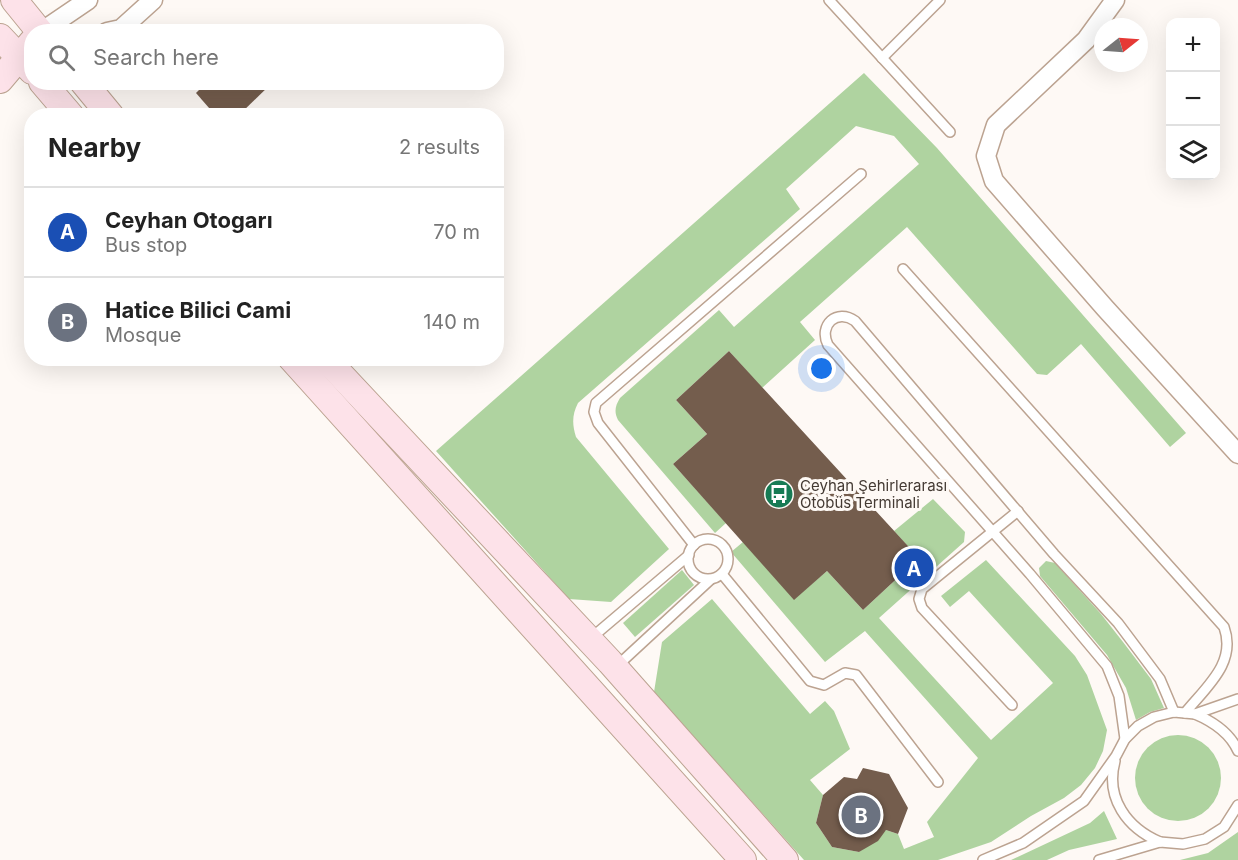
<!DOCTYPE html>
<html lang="en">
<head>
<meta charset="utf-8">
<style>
  body { margin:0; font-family:Inter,sans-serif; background:#f6f6f6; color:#222 }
  .controls { position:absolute; right:18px; top:18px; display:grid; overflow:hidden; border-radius:12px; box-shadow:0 6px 24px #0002 }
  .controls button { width:54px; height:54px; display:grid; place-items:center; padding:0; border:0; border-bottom:2px solid #e0e0e0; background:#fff; color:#222; font:30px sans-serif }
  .compass { position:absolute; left:1094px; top:18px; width:54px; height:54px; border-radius:50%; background:#fff; box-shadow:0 6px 24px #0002; rotate:73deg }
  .you { position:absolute; left:822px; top:369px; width:21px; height:21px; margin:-15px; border:4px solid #fff; border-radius:50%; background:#1a73e8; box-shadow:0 0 0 9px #1a73e833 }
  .badge { display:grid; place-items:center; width:39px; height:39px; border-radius:50%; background:#167b54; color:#fff; font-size:20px; font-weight:700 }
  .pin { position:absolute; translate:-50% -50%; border:3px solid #fff; box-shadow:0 2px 6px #0006 }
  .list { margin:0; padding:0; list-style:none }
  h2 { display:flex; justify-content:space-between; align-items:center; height:78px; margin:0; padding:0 24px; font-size:26px }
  h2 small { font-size:20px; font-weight:400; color:#767676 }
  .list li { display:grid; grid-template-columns:39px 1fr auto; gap:18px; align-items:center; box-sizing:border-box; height:90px; padding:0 24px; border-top:2px solid #e0e0e0 }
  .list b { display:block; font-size:22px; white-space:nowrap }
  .list p { margin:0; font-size:20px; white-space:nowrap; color:#767676 }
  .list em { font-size:20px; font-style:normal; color:#767676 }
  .icon { flex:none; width:33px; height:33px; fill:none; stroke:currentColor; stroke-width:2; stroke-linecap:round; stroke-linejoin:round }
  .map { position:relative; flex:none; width:1238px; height:860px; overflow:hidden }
  .search { position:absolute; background:#fff; box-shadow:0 6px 24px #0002; left:24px; top:24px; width:480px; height:66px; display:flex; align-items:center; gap:15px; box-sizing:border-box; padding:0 21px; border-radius:24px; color:#767676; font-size:22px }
  .panel { position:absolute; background:#fff; box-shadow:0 6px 24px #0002; left:24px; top:108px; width:480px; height:258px; border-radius:24px }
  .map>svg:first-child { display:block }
  .green { fill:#afd3a0 }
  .building { fill:#745d4d }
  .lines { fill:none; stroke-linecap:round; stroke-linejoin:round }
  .service-casing { stroke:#bca391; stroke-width:12 }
  .minor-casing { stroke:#bca391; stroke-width:21 }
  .secondary-casing { stroke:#bca391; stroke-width:28 }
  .service { stroke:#fff; stroke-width:9 }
  .minor { stroke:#fff; stroke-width:18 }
  .secondary { stroke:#fde2e9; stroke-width:26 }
  .labels { text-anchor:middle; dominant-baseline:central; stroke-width:6; stroke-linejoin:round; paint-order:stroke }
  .poi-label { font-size:15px; fill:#443a33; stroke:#fef9f5; text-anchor:start }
</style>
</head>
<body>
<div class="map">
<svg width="1238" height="860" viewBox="0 0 1238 860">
  <rect width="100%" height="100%" fill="#fef9f5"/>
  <g class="green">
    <path d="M 864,73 L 937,148 L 1186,433 L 1170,447 L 1081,344 L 1047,375 L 1037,374 L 907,227 L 800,322 L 815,340 L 762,388 L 729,351 L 676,400 L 707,434 L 673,464 L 726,523 L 715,533 L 618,420 C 614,412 615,406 620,398 L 719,310 L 734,327 L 919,164 L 894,136 L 856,126 L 786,189 L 800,209 L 578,403 C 572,415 572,424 576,437 L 669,549 L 611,602 L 569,599 L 436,451 Z"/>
    <path d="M 933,499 L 965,532 L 964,542 L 879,618 L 991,740 L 1053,683 L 969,591 L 950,607 L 941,596 L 986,560 L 1075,656 L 1087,675 L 1107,730 L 1103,751 L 1095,768 L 1081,785 L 1064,798 L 1031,816 L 991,842 L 938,860 L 804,860 L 654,692 L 662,642 L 712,599 L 810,714 L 825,701 L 834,711 L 850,749 L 810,780 L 823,795 L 816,823 L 832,847 L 859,852 L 886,830 L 898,834 L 904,849 L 934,837 L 927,822 L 978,758 L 865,631 L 825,662 L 731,552 L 743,542 L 794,599 L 827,571 L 863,610 L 919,558 L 894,531 Z"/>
    <path d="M 1046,561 L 1055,563 L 1101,614 L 1123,642 L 1151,679 L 1164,708 L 1150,712 L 1136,720 L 1126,688 L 1107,655 L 1040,576 L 1039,568 Z"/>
    <path d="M 682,570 L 694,585 L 635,637 L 623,623 Z"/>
    <circle cx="1178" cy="778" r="43"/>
    <path d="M 1104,811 L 1117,839 L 1069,850 L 1047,860 L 1011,860 L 1090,823 Z"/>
    <path d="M 1238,832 L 1238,860 L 1180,860 L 1208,853 Z"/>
  </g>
  <g class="building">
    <path d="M 207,82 L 273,82 L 238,116 L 216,116 L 196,93 Z"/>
    <path d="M 729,351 L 919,558 L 863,610 L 827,571 L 794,600 L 673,464 L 707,434 L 676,400 Z"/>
    <path d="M 863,768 L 889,774 L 908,808 L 898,834 L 886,830 L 878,841 L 859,852 L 832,847 L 816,823 L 823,795 L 844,777 L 857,779 Z"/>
  </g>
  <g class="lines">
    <g class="service-casing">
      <g id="service">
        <path d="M 829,0 L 950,132"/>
        <path d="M 882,58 L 940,0"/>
        <path d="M 903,269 L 1224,627 C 1237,663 1206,687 1185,713"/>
        <circle cx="708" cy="559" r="20"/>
        <path d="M 694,545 L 598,423 L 594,412 L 596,403 L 861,174"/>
        <path d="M 722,574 L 810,681 L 824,685 L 845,673 L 856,675 L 938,782"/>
        <path d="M 590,639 L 689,555"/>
        <path d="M 617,666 L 710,580"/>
        <path d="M 1012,705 L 922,608 L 919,599 L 922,589 L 1018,511"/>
        <path d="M 1195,714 C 1214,722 1230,733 1238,751"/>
        <path d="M 1125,739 L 1119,696 L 1107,666 L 1030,574 L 828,345 C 818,325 837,308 855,321 L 1054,554 L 1118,623 L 1160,679 L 1174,712"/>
        <path d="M 1115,761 C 1105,798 1127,828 1160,842"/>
        <path d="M 983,860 L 1023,843 L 1084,801 L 1116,756 L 1125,739 L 1138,726 L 1154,717 L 1174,712 L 1195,714 L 1238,699"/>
        <path d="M 1099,860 L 1160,842 L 1183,844 L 1205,839 L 1224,827 L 1238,805"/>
      </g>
    </g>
    <g class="minor-casing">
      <g id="minor">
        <path d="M 1115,0 L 1086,40 L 996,125 L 986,156 L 994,181 L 1105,308 L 1238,454"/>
        <path d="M 41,32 L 88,0"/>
        <path d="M 107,32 L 121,29 L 153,0"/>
      </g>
    </g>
    <g class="secondary-casing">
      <g id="secondary">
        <path d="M 14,0 L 40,32"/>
        <path d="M 0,37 L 32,71"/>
        <path d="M 0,80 L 32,42"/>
        <path d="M 42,82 L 71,116"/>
        <path d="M 83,82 L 111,116"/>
        <path d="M 291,358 L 743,860"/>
        <path d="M 325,358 L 610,662 L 785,860"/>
      </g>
    </g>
    <use href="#service" class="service"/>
    <use href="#minor" class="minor"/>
    <use href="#secondary" class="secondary"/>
  </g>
  <defs>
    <g id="bus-disc" transform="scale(1.5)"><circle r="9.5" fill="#167b54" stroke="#fef9f5"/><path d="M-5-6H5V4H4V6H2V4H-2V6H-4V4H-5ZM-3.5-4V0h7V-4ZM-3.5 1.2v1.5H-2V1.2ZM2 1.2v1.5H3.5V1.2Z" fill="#fff"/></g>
  </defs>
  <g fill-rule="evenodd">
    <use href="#bus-disc" x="779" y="494"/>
  </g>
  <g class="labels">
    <g class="poi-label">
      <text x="800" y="485">Ceyhan Şehirlerarası<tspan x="800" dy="17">Otobüs Terminali</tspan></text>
    </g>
  </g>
</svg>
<div class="controls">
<button>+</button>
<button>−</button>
<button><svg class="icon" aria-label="layers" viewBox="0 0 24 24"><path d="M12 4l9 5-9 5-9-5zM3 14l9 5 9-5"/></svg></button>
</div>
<svg class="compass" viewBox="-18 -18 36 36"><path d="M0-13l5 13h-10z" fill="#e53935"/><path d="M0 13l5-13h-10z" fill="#767676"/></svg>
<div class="you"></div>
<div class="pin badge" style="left:914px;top:568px;background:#1a4fb4">A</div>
<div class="pin badge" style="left:861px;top:815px;background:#6b7280">B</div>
<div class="search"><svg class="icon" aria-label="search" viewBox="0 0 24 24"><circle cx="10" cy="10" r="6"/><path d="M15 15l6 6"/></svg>Search here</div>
<section class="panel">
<h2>Nearby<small>2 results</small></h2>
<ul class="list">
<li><span class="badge" style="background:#1a4fb4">A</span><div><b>Ceyhan Otogarı</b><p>Bus stop</p></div><em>70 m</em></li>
<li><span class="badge" style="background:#6b7280">B</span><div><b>Hatice Bilici Cami</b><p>Mosque</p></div><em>140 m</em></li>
</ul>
</section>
</div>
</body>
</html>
